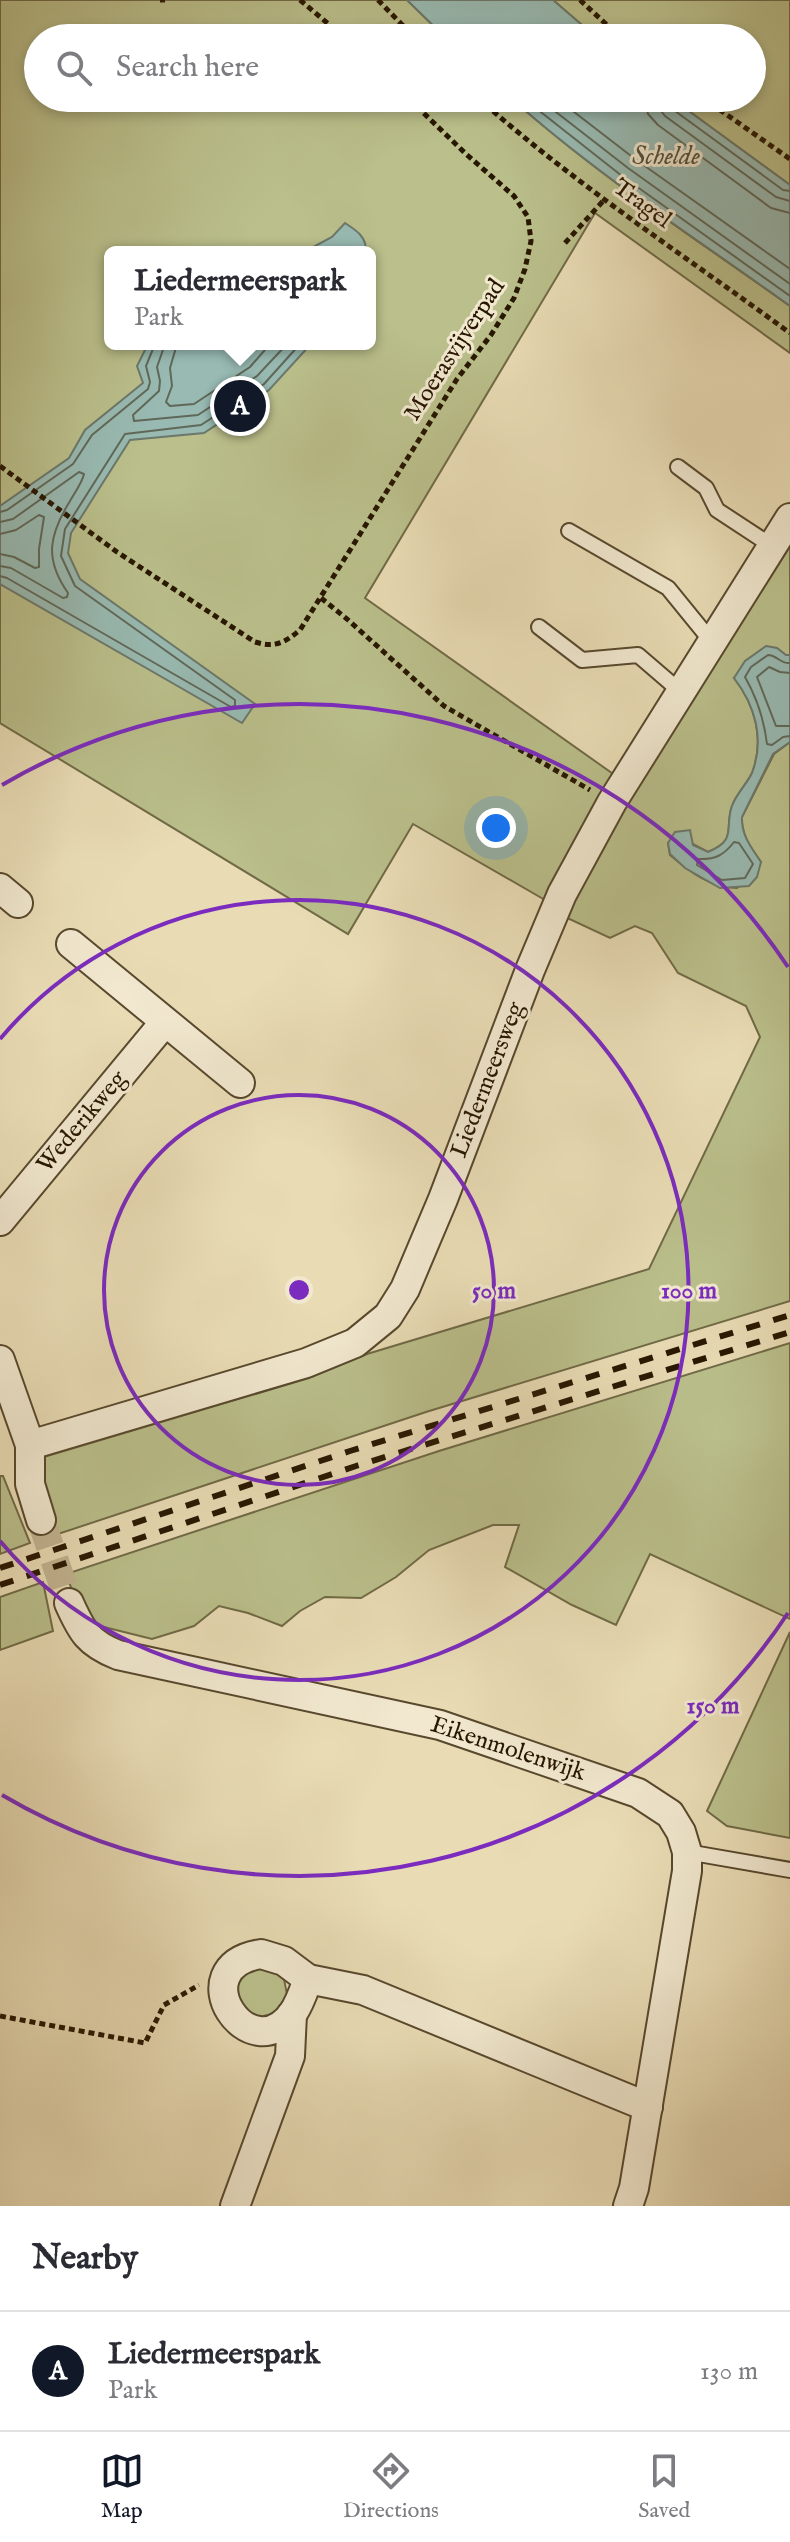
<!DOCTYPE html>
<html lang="en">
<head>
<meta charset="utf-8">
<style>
  body { margin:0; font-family:"IM FELL English",serif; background:#f2f2f3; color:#2b2b33 }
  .you { position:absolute; left:496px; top:828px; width:28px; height:28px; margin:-20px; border:6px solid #fff; border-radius:50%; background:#1a73e8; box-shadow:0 0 0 12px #1a73e833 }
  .badge { display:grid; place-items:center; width:52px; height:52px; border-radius:50%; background:#111827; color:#fff; font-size:26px; font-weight:700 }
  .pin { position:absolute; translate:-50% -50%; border:4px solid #fff; box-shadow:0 2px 8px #0006 }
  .popup { position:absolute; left:104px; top:246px; width:272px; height:104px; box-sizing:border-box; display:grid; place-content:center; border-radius:12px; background:#fff; filter:drop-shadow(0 2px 6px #0005); font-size:26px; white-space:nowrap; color:#7c7c81 }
  .popup b { font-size:30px; color:#2b2b33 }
  .popup::after { content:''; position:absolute; left:50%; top:100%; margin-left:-16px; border:16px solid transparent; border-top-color:#fff }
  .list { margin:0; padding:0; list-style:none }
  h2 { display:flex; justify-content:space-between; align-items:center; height:104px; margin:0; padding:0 32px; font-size:34px }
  h2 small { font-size:26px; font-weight:400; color:#7c7c81 }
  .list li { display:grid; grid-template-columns:52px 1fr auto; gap:24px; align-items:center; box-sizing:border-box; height:120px; padding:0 32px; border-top:2px solid #e1e1e2 }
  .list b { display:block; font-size:30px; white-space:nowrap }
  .list p { margin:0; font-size:26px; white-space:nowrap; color:#7c7c81 }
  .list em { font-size:26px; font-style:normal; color:#7c7c81 }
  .icon { flex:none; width:44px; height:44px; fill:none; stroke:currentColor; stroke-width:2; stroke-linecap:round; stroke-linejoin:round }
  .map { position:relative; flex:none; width:790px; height:2206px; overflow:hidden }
  .search { position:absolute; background:#fff; box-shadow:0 4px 12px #0003; left:24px; right:24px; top:24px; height:88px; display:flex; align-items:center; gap:20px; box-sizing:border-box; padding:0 28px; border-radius:44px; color:#7c7c81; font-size:30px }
  .sheet { height:224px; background:#fff }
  nav { display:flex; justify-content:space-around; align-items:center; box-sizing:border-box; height:112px; border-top:2px solid #e1e1e2; background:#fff; font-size:22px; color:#7c7c81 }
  nav a { display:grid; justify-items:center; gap:4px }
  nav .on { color:#111827 }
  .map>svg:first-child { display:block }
  .green { fill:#babf8b; stroke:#706a46; stroke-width:2; fill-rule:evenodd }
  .water { fill:#98bab2; stroke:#6b786b; stroke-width:2 }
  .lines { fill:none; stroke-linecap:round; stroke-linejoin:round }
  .shore { stroke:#606859; stroke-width:2 }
  .minor-tunnel { stroke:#c2b491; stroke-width:28; stroke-dasharray:28 14; stroke-linecap:butt }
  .service-casing { stroke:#58482d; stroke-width:18 }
  .minor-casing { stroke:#58482d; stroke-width:32 }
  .path { stroke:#271600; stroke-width:5; stroke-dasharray:6 4; stroke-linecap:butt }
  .service { stroke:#f1e8cf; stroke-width:14 }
  .minor { stroke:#f1e8cf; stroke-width:28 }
  .rail { stroke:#271600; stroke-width:6; stroke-dasharray:14 14; stroke-linecap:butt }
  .ring { fill:none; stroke:#7b2cbf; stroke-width:4 }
  .labels { text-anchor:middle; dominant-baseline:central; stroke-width:6; stroke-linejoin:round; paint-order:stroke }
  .street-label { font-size:24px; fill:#271600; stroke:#f1e8cf }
  .water-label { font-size:26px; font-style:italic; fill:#4f4f3e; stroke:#f1e8cf }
  .centre { fill:#7b2cbf; stroke:#f1e8cf; stroke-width:4 }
  .ring-label { font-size:24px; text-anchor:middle; font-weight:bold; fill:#7b2cbf; stroke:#f1e8cf; stroke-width:6; stroke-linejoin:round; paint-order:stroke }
</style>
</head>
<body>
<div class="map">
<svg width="790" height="2206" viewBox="0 0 790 2206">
  <rect width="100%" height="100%" fill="#e9dcb5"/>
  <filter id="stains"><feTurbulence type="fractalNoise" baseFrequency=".0025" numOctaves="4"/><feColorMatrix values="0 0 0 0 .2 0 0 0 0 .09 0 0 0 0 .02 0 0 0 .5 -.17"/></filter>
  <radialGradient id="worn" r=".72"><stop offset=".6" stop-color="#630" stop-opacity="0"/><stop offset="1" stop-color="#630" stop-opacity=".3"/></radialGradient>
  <g class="green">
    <path d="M 0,0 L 407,0 L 446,38 L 38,38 L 38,98 L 511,98 C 597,175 696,239 790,306 L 790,353 L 595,213 L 365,598 L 616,776 L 545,900 L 413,824 L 348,934 L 0,723 ZM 110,252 L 370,252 L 370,344 L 110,344 Z"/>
    <path d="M 553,0 L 790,0 L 790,185 L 671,98 L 752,98 L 752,38 L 597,38 Z"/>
    <path d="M 790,537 L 790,655 L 734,678 C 755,705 765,739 752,773 C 747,784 736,794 732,806 C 724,828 738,840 708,852 L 693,844 L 668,843 L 670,855 C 690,872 711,888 737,888 L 761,862 C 751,848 741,835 742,817 L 774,754 L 790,742 L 790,1301 L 426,1412 L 52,1536 L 38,1484 L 37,1459 L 309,1378 L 367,1354 L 649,1269 L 760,1037 L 746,1006 L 678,973 L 652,933 L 635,926 L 610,938 L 563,916 L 614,813 Z"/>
    <path d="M 790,1343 L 790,1619 L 650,1554 L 616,1625 L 572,1605 L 505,1567 L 519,1525 L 493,1525 L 429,1550 L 396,1577 L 361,1598 L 325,1597 L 300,1611 L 282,1626 L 248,1613 L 219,1606 L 194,1626 L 152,1639 L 100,1626 L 81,1614 L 66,1574 L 439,1451 Z"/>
    <path d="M 0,1476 L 3,1476 L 30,1543 L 0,1554 Z"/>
    <path d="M 43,1582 L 53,1631 L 0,1650 L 0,1597 Z"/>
    <path d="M 790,1632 L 790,1838 L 727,1826 L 707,1811 Z"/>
    <path d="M 268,1965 L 284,1979 L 287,1994 L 277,2013 L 261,2018 L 241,2011 L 235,1980 L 239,1975 Z"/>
  </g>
  <g class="water">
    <path d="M 407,0 L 553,0 L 597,38 L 446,38 Z"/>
    <path d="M 511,98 L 671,98 L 790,185 L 790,306 C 696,238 597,175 511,98 Z"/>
    <path d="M 345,223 C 356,230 367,237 366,252 L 304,252 L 332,237 Z"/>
    <path d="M 148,344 L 311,344 L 269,390 L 204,433 L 130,440 L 71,533 L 68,553 L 80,579 L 255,704 L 242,723 L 0,584 L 0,506 L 69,458 L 85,430 L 143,383 L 137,366 Z"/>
    <path d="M 766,646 L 777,648 L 786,655 L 790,655 L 790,742 L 773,754 L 742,817 C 741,835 751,847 761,862 L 757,877 L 749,886 L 720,888 L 685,868 L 670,854 L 668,843 L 675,832 L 690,830 L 693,845 L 708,852 C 738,840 724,828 732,806 C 736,794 747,784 752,773 C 765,739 755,705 734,678 L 745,661 Z"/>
  </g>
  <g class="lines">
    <g class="shore">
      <path d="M 523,98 L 622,176 L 790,296"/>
      <path d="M 538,98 L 628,168 L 790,284"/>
      <path d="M 556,98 L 635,159 L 790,269"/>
      <path d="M 645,98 L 648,114 L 658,125 L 771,208 L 790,213"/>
      <path d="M 657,98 L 658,107 L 665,116 L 776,197 L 790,201"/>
      <path d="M 667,98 L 671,108 L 783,190 L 790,191"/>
      <path d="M 165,344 L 157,367 L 160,381 L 159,391 L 133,415 L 134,421 L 198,415 L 257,376 L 287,344"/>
      <path d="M 177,344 L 170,368 L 172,386 L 166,402 L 170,406 L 194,404 L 250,367 L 270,344"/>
      <path d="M 0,512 L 7,510 L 73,464 L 92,435 L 148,389 L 150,382 L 146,366 L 155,344"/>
      <path d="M 0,522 L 13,519 L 79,472 L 84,474 C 82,483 75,492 70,501 C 49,535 44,559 68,593 L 67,597 L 63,598 L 11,568 L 0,566"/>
      <path d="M 0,534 L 16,530 L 39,515 L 44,517 L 39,549 L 39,567 L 35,568 L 14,557 L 0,554"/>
      <path d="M 0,576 L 7,578 L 231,707 L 235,706 L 235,700 L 75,586 L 61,556 L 65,529 L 125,434 L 201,425 L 264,384 L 300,344"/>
      <path d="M 790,663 C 780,664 777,655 768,655 L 751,667 L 745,677 C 757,698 764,719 767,744 L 772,745 L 783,737 L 790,736"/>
      <path d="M 790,673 L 780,672 L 769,667 L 757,677 L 776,726 L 790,726"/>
      <path d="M 734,842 L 739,843 L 753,864 L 745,878 L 722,880 L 697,865 L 698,859 C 715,860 724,855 734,842 Z"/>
    </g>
    <path class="minor-tunnel" d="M 41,1520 L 69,1603"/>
    <g class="service-casing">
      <g id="service">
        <path d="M 678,467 L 706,488 L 717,510 L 772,546"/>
        <path d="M 569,531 L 668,588 L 712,642"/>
        <path d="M 539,627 L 582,660 L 638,655 L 681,692"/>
        <path d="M 687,1852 L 790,1870"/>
      </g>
    </g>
    <g class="minor-casing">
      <g id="minor">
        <path d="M 0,888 L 18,903"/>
        <path d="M 71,944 L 240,1083"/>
        <path d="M 0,1221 L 164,1023"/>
        <path d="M 0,1360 L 30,1445 L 30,1484 L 41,1520"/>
        <path d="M 30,1445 L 306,1363 L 355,1343 L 388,1316 L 405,1289 L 443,1199 L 530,970 L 562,894 L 612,802 L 790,518"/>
        <path d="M 69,1603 C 82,1632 88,1643 118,1655 L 440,1725 L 638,1793 L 670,1814 L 681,1832 L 687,1852 L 687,1871 L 634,2188 L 628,2206"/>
        <path d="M 261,1954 L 284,1961 L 308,1979 C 304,1990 300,2003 293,2013 C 250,2073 179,1967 261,1954 Z"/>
        <path d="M 308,1979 L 363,1990 L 648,2107"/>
        <path d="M 235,2206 L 290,2056 L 292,2014"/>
      </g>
    </g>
    <g class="path">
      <path d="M 160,0 L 165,0"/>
      <path d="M 300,0 L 345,38"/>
      <path d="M 378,0 L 415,38"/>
      <path d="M 580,0 L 621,38"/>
      <path d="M 478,98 C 576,185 685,256 790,333"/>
      <path d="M 703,98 L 790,159"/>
      <path d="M 565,243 L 604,200"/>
      <path d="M 0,466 L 117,552 L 255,642 C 275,648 284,643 300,630 L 457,379 L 491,335 L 514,298 L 525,269 L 531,241 L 528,217 L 514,196 L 466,154 L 408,98"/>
      <path d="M 321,598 L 347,619 L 444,706 L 590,790"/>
      <path d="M 0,2016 L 145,2043 L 164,2005 L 199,1985"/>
    </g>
    <use href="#service" class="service"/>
    <use href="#minor" class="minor"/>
    <g class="rail">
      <path d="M 0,1568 L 350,1451 L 790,1315"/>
      <path d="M 0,1585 L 356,1466 L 790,1332"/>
    </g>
  </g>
  <g class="ring">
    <circle cx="299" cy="1290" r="195"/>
    <path d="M0 1039A390 390 0 1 1 0 1541"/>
    <path d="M788 1613A586 586 0 0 1 2 1795M2 785A586 586 0 0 1 788 967"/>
  </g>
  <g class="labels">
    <g class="street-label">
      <text transform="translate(642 204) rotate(36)">Tragel</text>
      <text transform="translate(455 350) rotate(-57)">Moerasvijverpad</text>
      <text transform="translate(488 1080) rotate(-69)">Liedermeersweg</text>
      <text transform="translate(82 1122) rotate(-50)">Wederikweg</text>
      <text transform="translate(508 1749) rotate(18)">Eikenmolenwijk</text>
    </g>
    <g class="water-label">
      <text x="666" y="156">Schelde</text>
    </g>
  </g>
  <circle cx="299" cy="1290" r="12" class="centre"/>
  <g class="ring-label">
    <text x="494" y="1298">50 m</text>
    <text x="689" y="1298">100 m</text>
    <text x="713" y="1713">150 m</text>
  </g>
  <rect width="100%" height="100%" filter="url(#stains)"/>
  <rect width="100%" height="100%" fill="url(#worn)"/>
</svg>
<div class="you"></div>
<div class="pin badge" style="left:240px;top:406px">A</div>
<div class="popup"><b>Liedermeerspark</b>Park</div>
<div class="search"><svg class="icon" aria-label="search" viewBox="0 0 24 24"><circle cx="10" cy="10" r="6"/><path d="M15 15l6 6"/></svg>Search here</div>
</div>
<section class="sheet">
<h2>Nearby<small></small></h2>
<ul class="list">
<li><span class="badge">A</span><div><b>Liedermeerspark</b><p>Park</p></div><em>130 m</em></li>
</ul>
</section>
<nav>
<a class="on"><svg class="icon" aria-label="map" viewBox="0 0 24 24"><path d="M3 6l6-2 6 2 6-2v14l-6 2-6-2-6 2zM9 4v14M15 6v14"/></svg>Map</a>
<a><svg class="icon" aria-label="directions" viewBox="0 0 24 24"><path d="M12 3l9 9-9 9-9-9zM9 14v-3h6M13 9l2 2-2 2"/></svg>Directions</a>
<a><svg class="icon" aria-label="saved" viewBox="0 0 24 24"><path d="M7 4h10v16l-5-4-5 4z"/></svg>Saved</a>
</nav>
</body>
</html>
